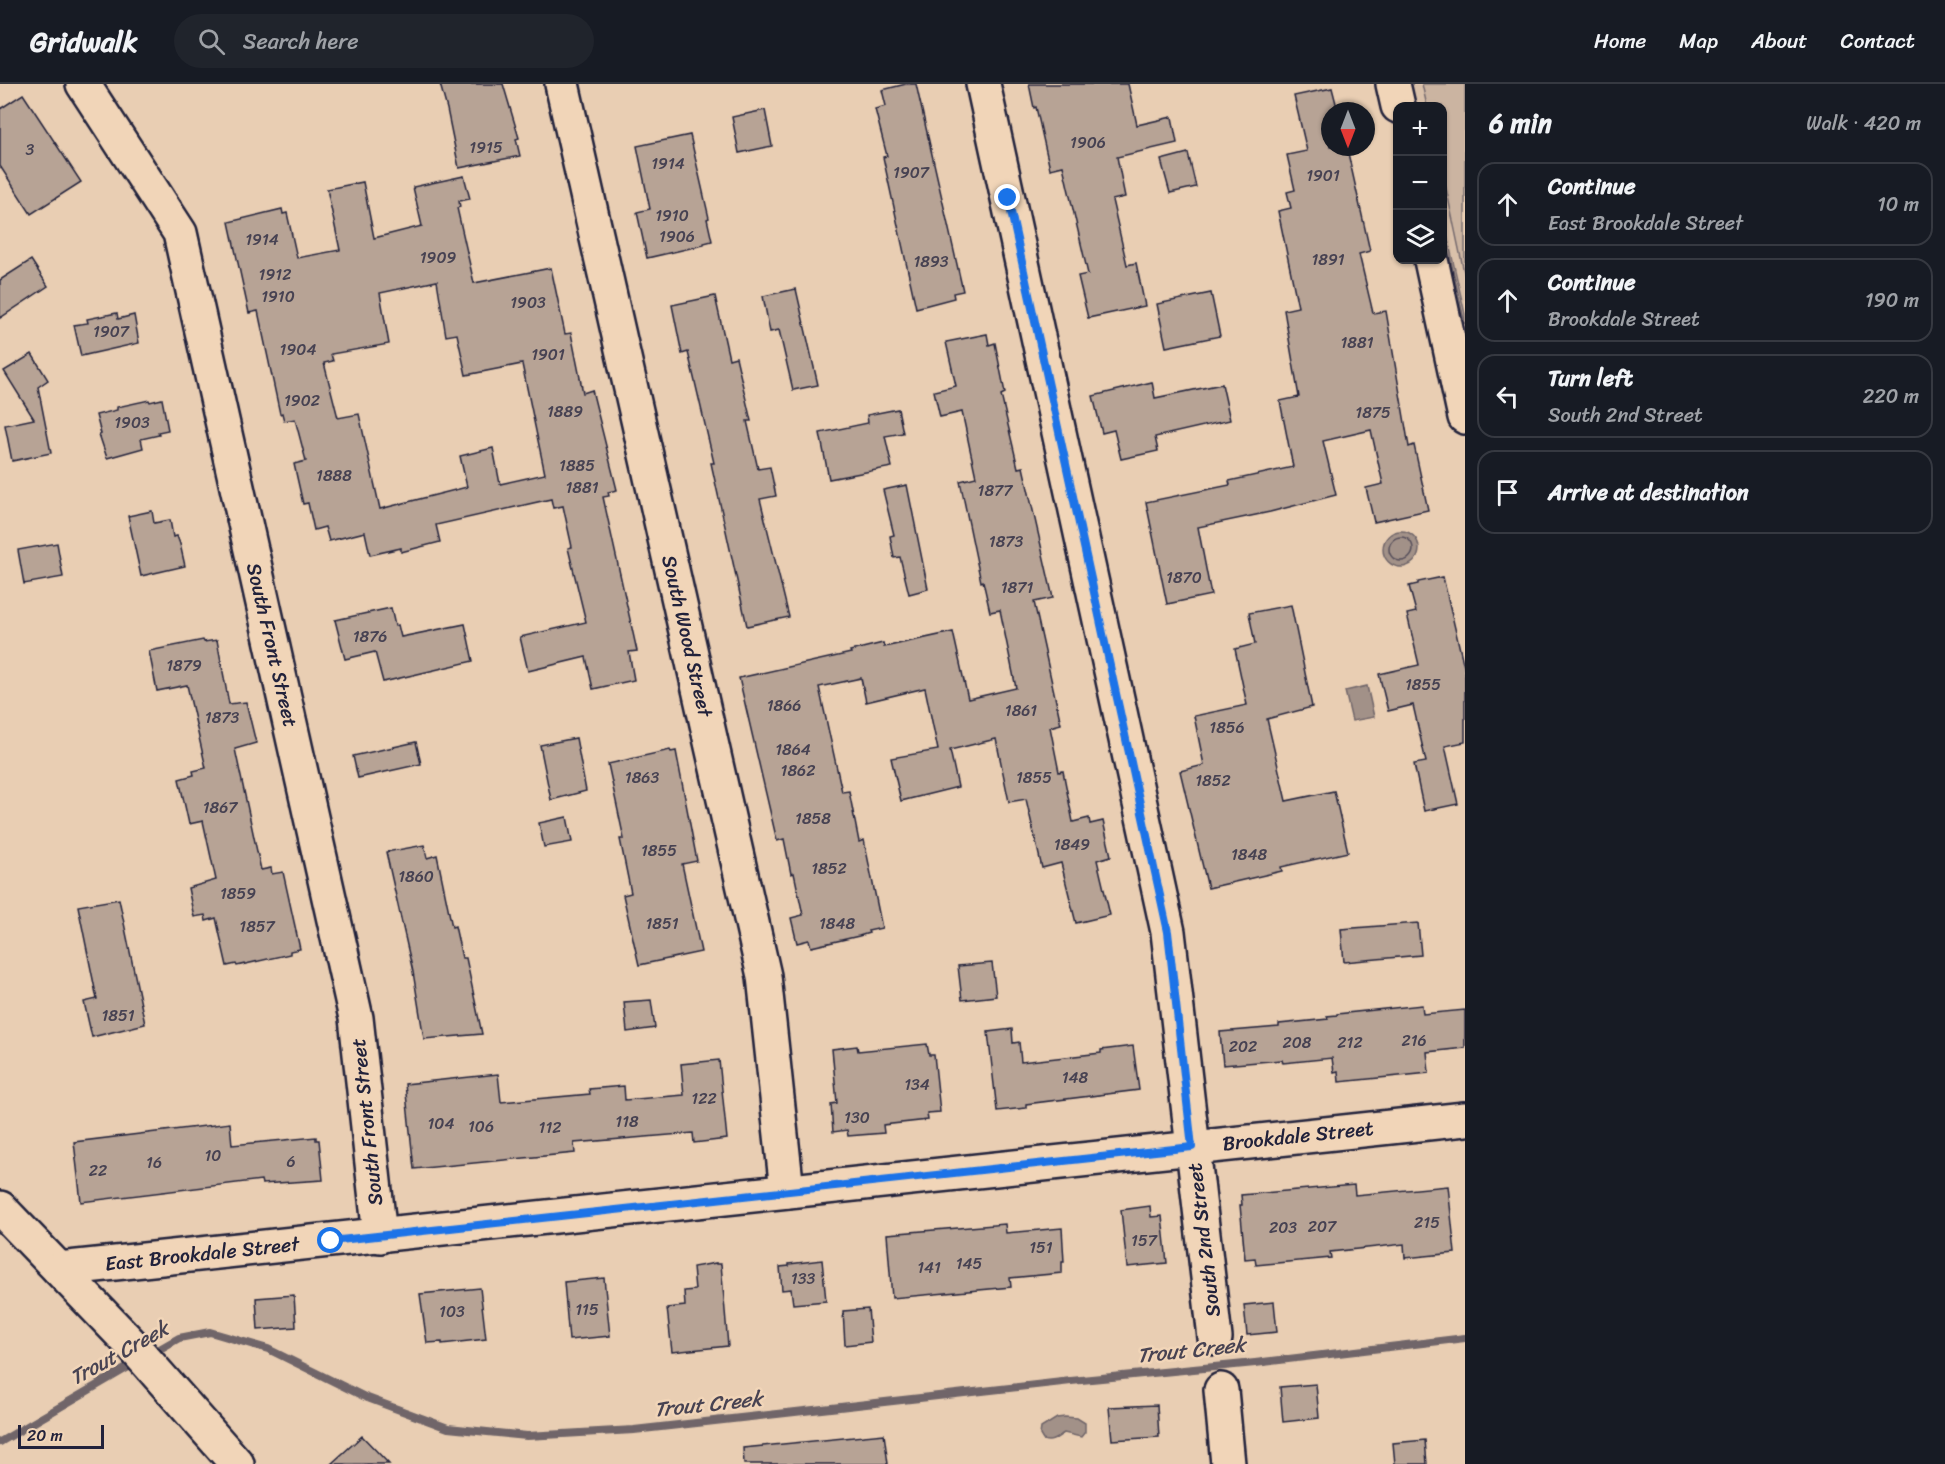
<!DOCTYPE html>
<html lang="en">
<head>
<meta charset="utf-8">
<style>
  body { margin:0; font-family:Sriracha,sans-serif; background:#20242c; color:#f1f3f6 }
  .controls { position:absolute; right:18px; top:18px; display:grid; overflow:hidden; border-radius:12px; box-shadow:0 2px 4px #0004 }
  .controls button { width:54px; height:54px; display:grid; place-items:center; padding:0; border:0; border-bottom:2px solid #363941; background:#171b24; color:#f1f3f6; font:30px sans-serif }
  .compass { position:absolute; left:1321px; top:18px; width:54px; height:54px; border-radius:50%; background:#171b24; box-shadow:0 2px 4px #0004; rotate:180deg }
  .scale { position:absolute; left:18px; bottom:15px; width:86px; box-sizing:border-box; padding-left:6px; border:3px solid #22223b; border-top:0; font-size:16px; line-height:21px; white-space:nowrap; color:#22223b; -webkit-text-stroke:4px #f1d5b8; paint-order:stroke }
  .stop { position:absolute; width:18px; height:18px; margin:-14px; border:4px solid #1a73e8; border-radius:50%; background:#fff }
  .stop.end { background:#1a73e8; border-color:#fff; box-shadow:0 2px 6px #0008 }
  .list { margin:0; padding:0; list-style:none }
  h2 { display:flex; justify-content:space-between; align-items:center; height:78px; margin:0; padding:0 24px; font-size:26px }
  h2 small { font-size:20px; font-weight:400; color:#9ea1a6 }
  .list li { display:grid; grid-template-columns:39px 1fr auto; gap:18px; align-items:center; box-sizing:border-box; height:84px; margin:0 12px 12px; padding:0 12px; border:2px solid #363941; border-radius:18px }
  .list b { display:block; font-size:22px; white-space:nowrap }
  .list p { margin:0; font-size:20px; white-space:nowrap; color:#9ea1a6 }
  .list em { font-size:20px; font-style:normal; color:#9ea1a6 }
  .icon { flex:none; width:33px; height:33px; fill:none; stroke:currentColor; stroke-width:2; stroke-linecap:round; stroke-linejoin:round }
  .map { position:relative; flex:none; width:1465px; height:1380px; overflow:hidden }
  header { display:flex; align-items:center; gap:36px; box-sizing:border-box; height:84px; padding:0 30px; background:#171b24; border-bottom:2px solid #363941 }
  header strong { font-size:28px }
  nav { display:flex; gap:33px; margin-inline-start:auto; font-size:21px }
  .search { width:420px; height:54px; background:#20242c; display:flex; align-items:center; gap:15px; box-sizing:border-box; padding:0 21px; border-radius:33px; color:#9ea1a6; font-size:22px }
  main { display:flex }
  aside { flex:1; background:#171b24 }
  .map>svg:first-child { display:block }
  .built { fill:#dac1aa }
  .green { fill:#cbb4a1; stroke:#766b6e; stroke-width:1.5 }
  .water { fill:#a29188; stroke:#6f6569; stroke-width:1.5 }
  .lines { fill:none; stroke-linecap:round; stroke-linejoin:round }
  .shore { stroke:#554e5a; stroke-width:1.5 }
  .stream { stroke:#6f6569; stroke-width:8 }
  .building { fill:#b7a395; stroke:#22223b; stroke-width:1.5; fill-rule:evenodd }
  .minor-casing { stroke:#22223b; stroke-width:38 }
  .minor { stroke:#f1d5b8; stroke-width:33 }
  .route { stroke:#1a73e8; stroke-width:8 }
  .labels { text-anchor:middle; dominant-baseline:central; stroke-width:5; stroke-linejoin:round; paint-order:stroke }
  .number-label { font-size:16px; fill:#474252 }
  .street-label { font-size:20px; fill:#22223b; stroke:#f1d5b8 }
  .water-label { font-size:21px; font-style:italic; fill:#484352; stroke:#f1d5b8 }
</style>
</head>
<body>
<header>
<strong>Gridwalk</strong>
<div class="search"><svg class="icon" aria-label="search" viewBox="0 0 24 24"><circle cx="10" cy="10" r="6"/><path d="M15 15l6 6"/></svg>Search here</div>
<nav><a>Home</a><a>Map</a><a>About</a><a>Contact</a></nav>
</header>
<main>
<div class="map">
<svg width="1465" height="1380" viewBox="0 0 1465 1380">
  <rect width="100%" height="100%" fill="#e9ceb3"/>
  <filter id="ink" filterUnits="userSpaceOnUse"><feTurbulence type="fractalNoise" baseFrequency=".0167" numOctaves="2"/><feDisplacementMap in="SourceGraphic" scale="12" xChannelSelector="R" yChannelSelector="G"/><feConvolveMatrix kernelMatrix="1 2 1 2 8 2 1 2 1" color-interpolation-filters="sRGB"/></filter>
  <g filter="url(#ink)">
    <path class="built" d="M 1411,0 L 1465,0 L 1465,240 L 1443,141 L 1442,22 L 1416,22 Z"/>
    <g class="green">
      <path d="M 1422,0 L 1465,0 L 1465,193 L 1443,90 L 1442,22 L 1427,22 Z"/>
      <path d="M 1442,129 L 1465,230 L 1465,240 L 1443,141 Z"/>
    </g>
    <g class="water">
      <circle cx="1401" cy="465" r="18"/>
      <path d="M 1367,602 L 1374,633 L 1352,637 L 1345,607 Z"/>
      <path d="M 1065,1333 L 1077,1334 L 1085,1339 L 1085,1348 L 1081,1353 L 1064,1349 C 1056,1354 1053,1359 1043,1356 L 1040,1351 L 1041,1344 L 1057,1334 Z"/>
    </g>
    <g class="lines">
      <circle class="shore" cx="1401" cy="465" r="12"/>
      <g class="stream">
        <path d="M 151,1270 L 179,1254 L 210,1248 L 268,1265 L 365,1313 L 448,1344 L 527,1352 L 634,1346 L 1071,1297 L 1255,1279 L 1465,1254"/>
        <path d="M 0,1358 L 137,1278"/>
      </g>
    </g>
    <g class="building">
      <path d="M 440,0 L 503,0 L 519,54 L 516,55 L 520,72 L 459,84 L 447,25 Z"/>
      <path d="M 906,0 L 916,0 L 963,207 L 953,209 L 954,214 L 916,224 L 883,73 L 887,72 L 875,25 L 886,22 L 882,6 Z"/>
      <path d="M 1029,0 L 1128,0 L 1137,41 L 1172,33 L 1177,59 L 1117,73 L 1125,113 L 1112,116 L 1127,181 L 1136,179 L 1145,222 L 1088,234 L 1078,192 L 1088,190 L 1063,82 L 1050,85 L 1036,23 L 1034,24 Z"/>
      <path d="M 1332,4 L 1338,27 L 1330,27 L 1330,63 L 1346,63 L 1348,69 L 1370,167 L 1359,170 L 1373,229 L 1386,227 L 1409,363 L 1414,361 L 1428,426 L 1374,438 L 1366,404 L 1383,400 L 1371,346 L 1323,357 L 1336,411 L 1270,428 L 1198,443 L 1211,511 L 1167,520 L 1146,418 L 1230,401 L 1229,397 L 1293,383 L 1280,317 L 1299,313 L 1284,226 L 1298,223 L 1278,127 L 1291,124 L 1287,108 L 1295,106 L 1287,71 L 1307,67 L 1294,12 Z"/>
      <path d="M 23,10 L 81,98 L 31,130 L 0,82 L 0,25 Z"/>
      <path d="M 765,26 L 772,62 L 739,69 L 732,33 Z"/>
      <path d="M 690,51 L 709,134 L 707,135 L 712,157 L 704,159 L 704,161 L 647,174 L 637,128 L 650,125 L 637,62 Z"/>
      <path d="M 1188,69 L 1196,103 L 1170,109 L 1161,76 Z"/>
      <path d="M 464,92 L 470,115 L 459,117 L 460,123 L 457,124 L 474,199 L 551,184 L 565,250 L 571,249 L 583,309 L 592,306 L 617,406 L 608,408 L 609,412 L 603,413 L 637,567 L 629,568 L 634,596 L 593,605 L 586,573 L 528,587 L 520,553 L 586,538 L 568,464 L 572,463 L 563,422 L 553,424 L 551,415 L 436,441 L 440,458 L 401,468 L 401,464 L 370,471 L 365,448 L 329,457 L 325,443 L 314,446 L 308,419 L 303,420 L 294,380 L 306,377 L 295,335 L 284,337 L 282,329 L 280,330 L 258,227 L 249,229 L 229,138 L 282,125 L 283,130 L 287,129 L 297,174 L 340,166 L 327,105 L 363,98 L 374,154 L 422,142 L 413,103 ZM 437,197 L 446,252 L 457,250 L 466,291 L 522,280 L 545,390 L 500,400 L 493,364 L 460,372 L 467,403 L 380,425 L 359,330 L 338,334 L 324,279 L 333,277 L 331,270 L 389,260 L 380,209 Z"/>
      <path d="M 31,176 L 48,202 L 0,234 L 0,196 Z"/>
      <path d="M 796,205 L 818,301 L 793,306 L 779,246 L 770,248 L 763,212 Z"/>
      <path d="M 1211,209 L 1220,252 L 1166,263 L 1157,220 Z"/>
      <path d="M 715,212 L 729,275 L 736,273 L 751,337 L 747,337 L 758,385 L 770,383 L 776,412 L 760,415 L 789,533 L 747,542 L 711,379 L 714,379 L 688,268 L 682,270 L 672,221 Z"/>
      <path d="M 117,229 L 118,235 L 134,231 L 139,259 L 81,272 L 74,241 L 88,239 L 87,235 Z"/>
      <path d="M 987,250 L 989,261 L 995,259 L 1005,309 L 1001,311 L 1018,384 L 1023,383 L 1053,514 L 1034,518 L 1061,640 L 1050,643 L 1059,688 L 1063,687 L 1073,738 L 1089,734 L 1090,740 L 1103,737 L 1111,772 L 1097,776 L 1110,831 L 1076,839 L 1061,779 L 1042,784 L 1026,715 L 1009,718 L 996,655 L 950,666 L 958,703 L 901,717 L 891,674 L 938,666 L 925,604 L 866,618 L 861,594 L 819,603 L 842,708 L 849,707 L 859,758 L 864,756 L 882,844 L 868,847 L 869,849 L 859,852 L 811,863 L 809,856 L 797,859 L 791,834 L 803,831 L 794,789 L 791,790 L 784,755 L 777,757 L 739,594 L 851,569 L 850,567 L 883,559 L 884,563 L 953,548 L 968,615 L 1016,604 L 1000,526 L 990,528 L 983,497 L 981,498 L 960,397 L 976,393 L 962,328 L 940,333 L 934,307 L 956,302 L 946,258 Z"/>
      <path d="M 32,270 L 48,296 L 38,303 L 51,369 L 12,377 L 5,341 L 34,335 L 4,287 Z"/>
      <path d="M 1152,298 L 1155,314 L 1222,300 L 1230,336 L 1155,353 L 1158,367 L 1121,375 L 1114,346 L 1102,349 L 1093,312 Z"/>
      <path d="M 162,315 L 168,346 L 158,348 L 159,351 L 141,355 L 143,364 L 107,374 L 99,350 L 101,350 L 96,331 L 117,326 L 117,323 L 149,316 L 150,318 Z"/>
      <path d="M 898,325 L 903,349 L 885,352 L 892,383 L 829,395 L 820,349 L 868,339 L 867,331 Z"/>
      <path d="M 907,401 L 928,505 L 909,510 L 900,473 L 894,474 L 890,452 L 894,451 L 883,406 Z"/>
      <path d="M 152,427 L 154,439 L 170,436 L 173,453 L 177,452 L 180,460 L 185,482 L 141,492 L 128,432 Z"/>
      <path d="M 57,459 L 63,493 L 24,500 L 18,466 Z"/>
      <path d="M 1443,493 L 1465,587 L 1465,658 L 1445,662 L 1458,720 L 1424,727 L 1414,680 L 1426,678 L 1413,621 L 1388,627 L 1379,590 L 1419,581 L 1407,530 L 1416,528 L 1409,502 L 1418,500 L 1418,498 Z"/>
      <path d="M 1291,521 L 1312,623 L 1267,635 L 1286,717 L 1334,707 L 1348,768 L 1281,783 L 1282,787 L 1208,804 L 1180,687 L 1204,681 L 1194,632 L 1247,621 L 1235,565 L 1255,560 L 1249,529 Z"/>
      <path d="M 391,524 L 395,542 L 398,541 L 401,553 L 465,540 L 473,577 L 383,598 L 375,568 L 345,575 L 335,536 Z"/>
      <path d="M 203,556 L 204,558 L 217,556 L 229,620 L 246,618 L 256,659 L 235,665 L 261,786 L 271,784 L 272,790 L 283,788 L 300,865 L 290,867 L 290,870 L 237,882 L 236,880 L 227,882 L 216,834 L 206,837 L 205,831 L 194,833 L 188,804 L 216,796 L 203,737 L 189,740 L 179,695 L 194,691 L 193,687 L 206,684 L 187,601 L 157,607 L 149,567 Z"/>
      <path d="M 576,654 L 586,707 L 551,716 L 540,661 Z"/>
      <path d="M 416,658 L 421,680 L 358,694 L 353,672 Z"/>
      <path d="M 670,666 L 671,668 L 676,667 L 697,777 L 682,780 L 701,868 L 639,881 L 623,811 L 631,809 L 620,755 L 624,755 L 608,680 Z"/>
      <path d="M 567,733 L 572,758 L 544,763 L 539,739 Z"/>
      <path d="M 424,761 L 427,774 L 437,771 L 452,843 L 455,842 L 462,874 L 466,874 L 482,950 L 424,955 L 413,888 L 386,768 Z"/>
      <path d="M 119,815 L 145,940 L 92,953 L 84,918 L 97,915 L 78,822 Z"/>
      <path d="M 1418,839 L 1421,871 L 1344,878 L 1341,845 Z"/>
      <path d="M 992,879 L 996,912 L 962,916 L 958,882 Z"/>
      <path d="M 651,916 L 655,944 L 627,948 L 624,918 Z"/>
      <path d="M 1422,921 L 1423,930 L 1465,926 L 1465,964 L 1427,968 L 1429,989 L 1339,998 L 1338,987 L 1334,988 L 1332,974 L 1283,979 L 1282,976 L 1223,981 L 1220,948 L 1279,943 L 1279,940 L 1328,935 L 1327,932 L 1337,931 L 1337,930 Z"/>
      <path d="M 1012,945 L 1013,959 L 1019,958 L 1021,978 L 1101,969 L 1101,966 L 1133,962 L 1139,1006 L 1026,1020 L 1026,1024 L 997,1027 L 988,948 Z"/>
      <path d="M 927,960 L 929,971 L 934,971 L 940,1028 L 927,1029 L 928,1036 L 883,1041 L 884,1049 L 848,1052 L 847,1046 L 833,1048 L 831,1020 L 837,1019 L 832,965 L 857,962 L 858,967 Z"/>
      <path d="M 719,976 L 727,1055 L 694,1059 L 693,1049 L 574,1059 L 575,1069 L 414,1085 L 405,1000 L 498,990 L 501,1018 L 590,1010 L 589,1005 L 624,1002 L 625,1016 L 684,1011 L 681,980 Z"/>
      <path d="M 230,1039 L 232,1061 L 316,1053 L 316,1056 L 319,1056 L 323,1096 L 262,1100 L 261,1096 L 81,1118 L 74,1058 Z"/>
      <path d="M 1354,1101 L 1355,1111 L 1448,1102 L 1455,1169 L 1405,1174 L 1404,1160 L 1330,1168 L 1331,1174 L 1256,1181 L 1255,1174 L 1245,1175 L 1240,1121 L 1242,1121 L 1241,1111 Z"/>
      <path d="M 1150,1122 L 1151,1133 L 1162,1132 L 1167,1179 L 1127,1183 L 1121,1126 Z"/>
      <path d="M 1005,1140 L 1006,1149 L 1062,1144 L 1064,1178 L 1062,1178 L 1062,1189 L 1010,1194 L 1011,1203 L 892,1214 L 887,1150 Z"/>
      <path d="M 822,1176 L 826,1217 L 793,1220 L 791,1205 L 782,1206 L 780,1183 L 789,1182 L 789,1180 Z"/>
      <path d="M 716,1179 L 716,1180 L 721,1180 L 728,1262 L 672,1268 L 667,1224 L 685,1222 L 684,1207 L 695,1206 L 693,1183 Z"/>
      <path d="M 604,1194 L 610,1252 L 569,1256 L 564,1198 Z"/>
      <path d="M 480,1204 L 486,1255 L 442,1260 L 442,1258 L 427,1259 L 420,1210 Z"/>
      <path d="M 294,1211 L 296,1243 L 258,1246 L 256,1214 Z"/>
      <path d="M 1274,1218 L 1277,1248 L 1247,1251 L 1244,1221 Z"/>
      <path d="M 868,1225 L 871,1258 L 845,1261 L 843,1227 Z"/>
      <path d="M 1316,1300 L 1319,1334 L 1283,1338 L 1280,1303 Z"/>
      <path d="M 1157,1321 L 1159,1353 L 1112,1356 L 1109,1323 Z"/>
      <path d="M 884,1350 L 888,1380 L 744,1380 L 743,1364 Z"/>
      <path d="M 362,1352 L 389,1380 L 331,1380 Z"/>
      <path d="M 1425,1356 L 1427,1380 L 1395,1380 L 1393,1359 Z"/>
    </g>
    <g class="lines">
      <g class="minor-casing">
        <g id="minor">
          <path d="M 83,0 L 180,149 L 356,934 L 380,1152"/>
          <path d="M 562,0 L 764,892 L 787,1107"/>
          <path d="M 983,0 L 1168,848 L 1215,1254"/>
          <path d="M 1393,0 L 1398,22"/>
          <path d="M 1431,176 L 1465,333"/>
          <path d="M 0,1124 L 131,1260 L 237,1380"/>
          <path d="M 59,1185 L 1465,1035"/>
          <path d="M 1221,1306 L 1228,1380"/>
        </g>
      </g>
      <use href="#minor" class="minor"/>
    </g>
  </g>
  <g class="lines" filter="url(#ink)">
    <path class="route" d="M 331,1157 L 1192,1063 L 1168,848 L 1008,114"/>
  </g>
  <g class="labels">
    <g class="number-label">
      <text x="1088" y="58">1906</text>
      <text x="486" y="63">1915</text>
      <text x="30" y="65">3</text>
      <text x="668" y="79">1914</text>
      <text x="911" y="88">1907</text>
      <text x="1323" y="91">1901</text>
      <text x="672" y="131">1910</text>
      <text x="677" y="152">1906</text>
      <text x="262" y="155">1914</text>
      <text x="438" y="173">1909</text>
      <text x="1328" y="175">1891</text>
      <text x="931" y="177">1893</text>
      <text x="275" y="190">1912</text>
      <text x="278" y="212">1910</text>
      <text x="528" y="218">1903</text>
      <text x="111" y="247">1907</text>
      <text x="1357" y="258">1881</text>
      <text x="298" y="265">1904</text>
      <text x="548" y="270">1901</text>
      <text x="302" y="316">1902</text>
      <text x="565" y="327">1889</text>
      <text x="1373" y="328">1875</text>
      <text x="132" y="338">1903</text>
      <text x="577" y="381">1885</text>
      <text x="334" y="391">1888</text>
      <text x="582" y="403">1881</text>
      <text x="995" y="406">1877</text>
      <text x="1006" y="457">1873</text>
      <text x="1184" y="493">1870</text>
      <text x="1017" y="503">1871</text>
      <text x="370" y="552">1876</text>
      <text x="184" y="581">1879</text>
      <text x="1423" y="600">1855</text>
      <text x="784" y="621">1866</text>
      <text x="1021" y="626">1861</text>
      <text x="222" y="633">1873</text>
      <text x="1227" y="643">1856</text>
      <text x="793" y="665">1864</text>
      <text x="798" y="686">1862</text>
      <text x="642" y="693">1863</text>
      <text x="1034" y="693">1855</text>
      <text x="1213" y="696">1852</text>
      <text x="220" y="723">1867</text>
      <text x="813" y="734">1858</text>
      <text x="1072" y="760">1849</text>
      <text x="659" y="766">1855</text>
      <text x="1249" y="770">1848</text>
      <text x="829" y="784">1852</text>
      <text x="416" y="792">1860</text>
      <text x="238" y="809">1859</text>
      <text x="662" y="839">1851</text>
      <text x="837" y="839">1848</text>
      <text x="257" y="842">1857</text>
      <text x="118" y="931">1851</text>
      <text x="1414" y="956">216</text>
      <text x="1297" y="958">208</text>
      <text x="1350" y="958">212</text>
      <text x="1243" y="962">202</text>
      <text x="1075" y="993">148</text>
      <text x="917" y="1000">134</text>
      <text x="704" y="1014">122</text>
      <text x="857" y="1033">130</text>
      <text x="627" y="1037">118</text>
      <text x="441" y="1039">104</text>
      <text x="481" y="1042">106</text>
      <text x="550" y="1043">112</text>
      <text x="213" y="1071">10</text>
      <text x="291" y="1077">6</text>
      <text x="154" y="1078">16</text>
      <text x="98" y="1086">22</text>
      <text x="1427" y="1138">215</text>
      <text x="1322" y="1142">207</text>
      <text x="1283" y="1143">203</text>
      <text x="1144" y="1156">157</text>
      <text x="1041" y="1163">151</text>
      <text x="969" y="1179">145</text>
      <text x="929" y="1183">141</text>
      <text x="803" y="1194">133</text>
      <text x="587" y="1225">115</text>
      <text x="452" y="1227">103</text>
    </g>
    <g class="street-label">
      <text transform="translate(687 552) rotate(77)">South Wood Street</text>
      <text transform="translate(272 561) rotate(77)">South Front Street</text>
      <text transform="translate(367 1038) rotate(-96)">South Front Street</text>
      <text transform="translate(1298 1052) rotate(-6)">Brookdale Street</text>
      <text transform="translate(1204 1156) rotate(-97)">South 2nd Street</text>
      <text transform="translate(202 1170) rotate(-6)">East Brookdale Street</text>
    </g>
    <g class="water-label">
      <text transform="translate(1191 1266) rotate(-6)">Trout Creek</text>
      <text transform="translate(119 1269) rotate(-29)">Trout Creek</text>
      <text transform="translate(708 1320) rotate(-6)">Trout Creek</text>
    </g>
  </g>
</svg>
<div class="controls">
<button>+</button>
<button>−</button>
<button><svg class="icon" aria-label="layers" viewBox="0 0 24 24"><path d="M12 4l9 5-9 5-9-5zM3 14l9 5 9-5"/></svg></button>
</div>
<svg class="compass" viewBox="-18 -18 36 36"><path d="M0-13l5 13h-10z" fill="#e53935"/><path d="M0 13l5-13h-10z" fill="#9ea1a6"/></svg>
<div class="scale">20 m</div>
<div class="stop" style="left:331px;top:1157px"></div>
<div class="stop end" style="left:1008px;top:114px"></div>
</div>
<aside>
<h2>6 min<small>Walk · 420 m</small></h2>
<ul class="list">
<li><svg class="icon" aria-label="ahead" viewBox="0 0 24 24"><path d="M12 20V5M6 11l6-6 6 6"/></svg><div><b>Continue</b><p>East Brookdale Street</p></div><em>10 m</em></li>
<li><svg class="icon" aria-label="ahead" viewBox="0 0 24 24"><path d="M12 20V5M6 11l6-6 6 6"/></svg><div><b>Continue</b><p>Brookdale Street</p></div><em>190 m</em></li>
<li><svg class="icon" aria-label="left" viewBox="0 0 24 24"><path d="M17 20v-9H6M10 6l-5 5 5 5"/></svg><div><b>Turn left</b><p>South 2nd Street</p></div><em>220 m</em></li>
<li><svg class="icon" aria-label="arrive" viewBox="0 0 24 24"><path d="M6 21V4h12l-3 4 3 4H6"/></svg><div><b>Arrive at destination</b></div></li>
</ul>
</aside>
</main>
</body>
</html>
